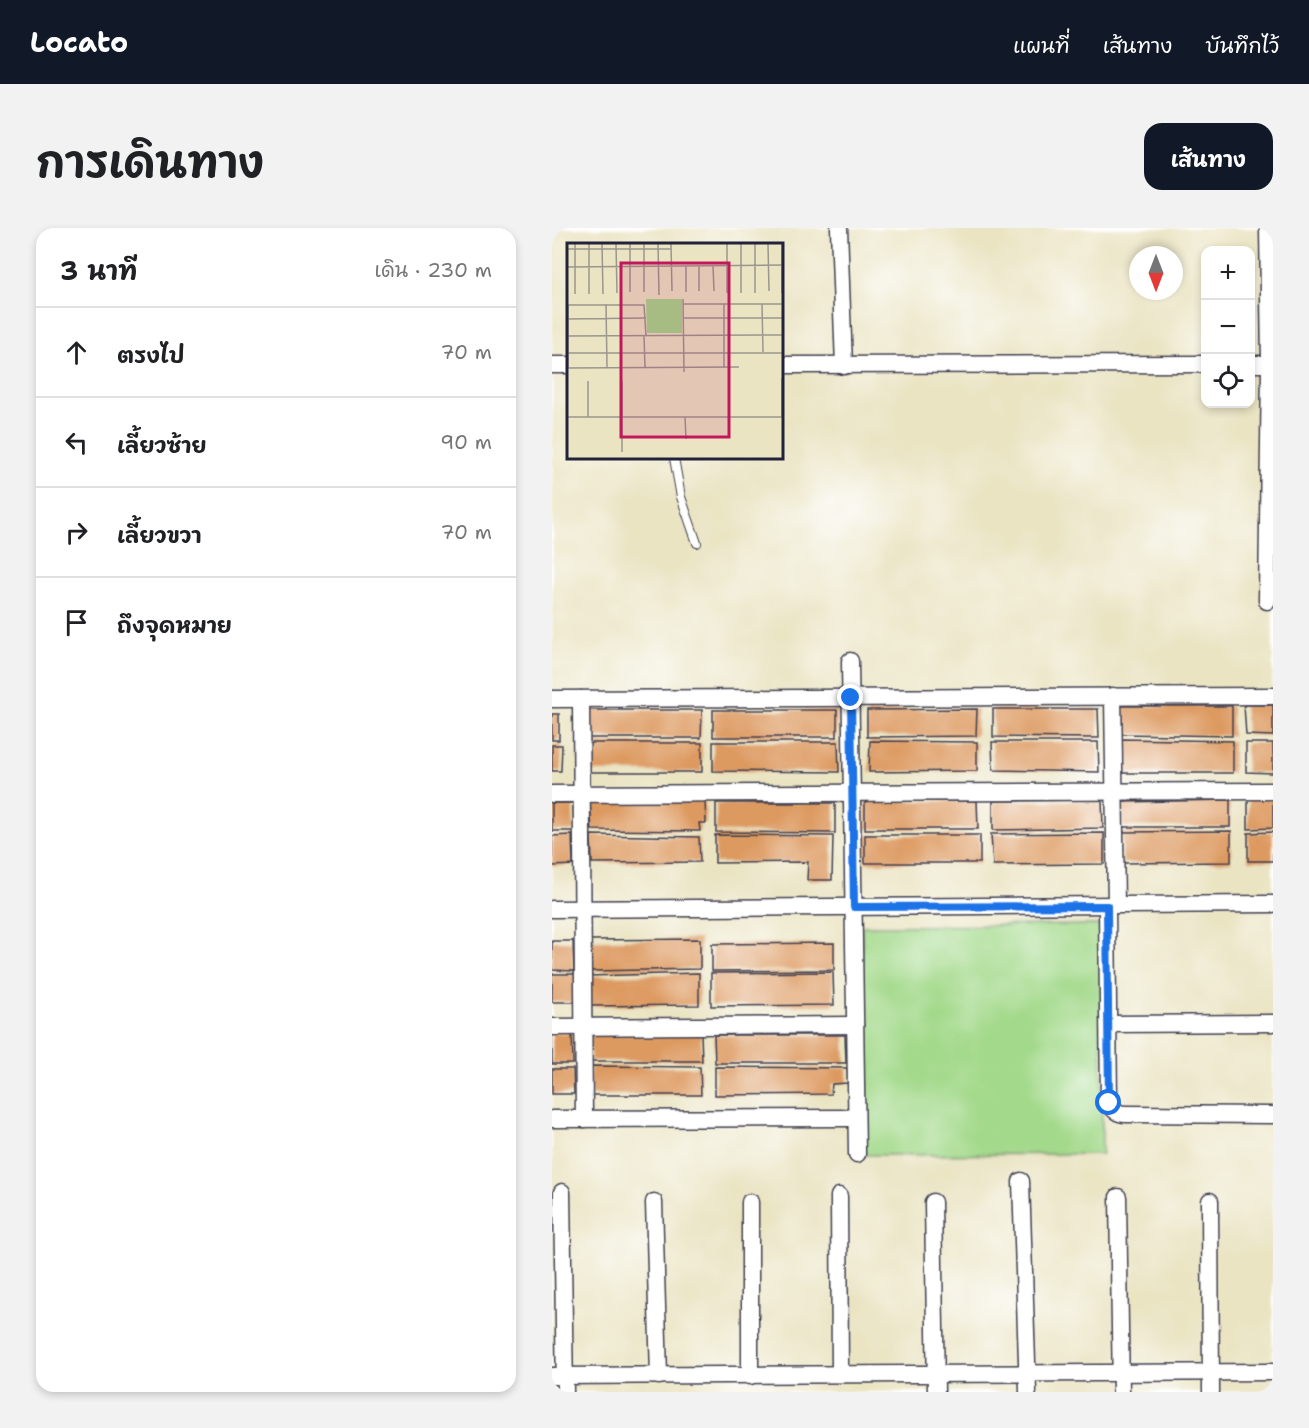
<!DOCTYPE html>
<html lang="th">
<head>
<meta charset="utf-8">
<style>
  body { margin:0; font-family:"Shantell Sans","Playpen Sans Thai",sans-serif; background:#f2f2f2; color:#202124 }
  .controls { position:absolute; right:18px; top:18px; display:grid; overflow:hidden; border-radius:12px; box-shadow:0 3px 9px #0003 }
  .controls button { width:54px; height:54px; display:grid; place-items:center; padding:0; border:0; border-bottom:2px solid #e0e0e0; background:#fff; color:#202124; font:30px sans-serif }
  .compass { position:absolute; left:577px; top:18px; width:54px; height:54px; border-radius:50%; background:#fff; box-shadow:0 3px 9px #0003; rotate:180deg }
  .stop { position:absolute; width:18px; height:18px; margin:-14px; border:4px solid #1a73e8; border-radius:50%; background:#fff }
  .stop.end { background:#1a73e8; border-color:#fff; box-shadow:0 2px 6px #0008 }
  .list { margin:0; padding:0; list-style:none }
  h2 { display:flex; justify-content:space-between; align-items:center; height:78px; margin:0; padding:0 24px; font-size:26px }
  h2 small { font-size:20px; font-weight:400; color:#757577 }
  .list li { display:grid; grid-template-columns:39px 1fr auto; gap:18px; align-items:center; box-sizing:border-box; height:90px; padding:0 24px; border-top:2px solid #e0e0e0 }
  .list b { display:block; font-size:22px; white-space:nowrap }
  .list em { font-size:20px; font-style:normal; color:#757577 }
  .icon { flex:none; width:33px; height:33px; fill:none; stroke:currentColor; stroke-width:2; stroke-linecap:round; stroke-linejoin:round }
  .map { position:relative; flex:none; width:721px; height:1164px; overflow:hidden; border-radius:18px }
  header { display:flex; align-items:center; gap:36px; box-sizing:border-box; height:84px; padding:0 30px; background:#111827; color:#fff }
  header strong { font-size:28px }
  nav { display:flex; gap:33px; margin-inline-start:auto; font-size:21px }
  .intro { display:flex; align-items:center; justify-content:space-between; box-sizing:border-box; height:144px; padding:0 36px }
  h1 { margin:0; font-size:42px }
  .button { padding:15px 27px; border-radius:18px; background:#111827; color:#fff; font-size:21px; font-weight:700 }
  main { display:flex; gap:36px; padding:0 36px }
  aside { flex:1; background:#fff; border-radius:18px; box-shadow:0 3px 9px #0003 }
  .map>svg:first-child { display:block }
  .green { fill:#a3d98a; stroke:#627e62; stroke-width:1.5 }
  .building { fill:#dd9a61 }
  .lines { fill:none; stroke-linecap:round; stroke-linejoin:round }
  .lane-casing { stroke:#403f4f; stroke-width:10 }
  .street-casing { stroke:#403f4f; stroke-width:19 }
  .lane { stroke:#fff; stroke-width:8 }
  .street { stroke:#fff; stroke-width:16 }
  .route { stroke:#1a73e8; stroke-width:8 }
  .inset-road { fill:none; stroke:#9a968d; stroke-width:1.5 }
  .view { fill:#c2185b; fill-opacity:0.15; stroke:#c2185b; stroke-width:3 }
  .inset-edge { fill:none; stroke:#22223b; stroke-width:3 }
</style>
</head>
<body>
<header>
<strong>Locato</strong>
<nav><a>แผนที่</a><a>เส้นทาง</a><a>บันทึกไว้</a></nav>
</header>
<div class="intro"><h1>การเดินทาง</h1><a class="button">เส้นทาง</a></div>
<main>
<aside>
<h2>3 นาที<small>เดิน · 230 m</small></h2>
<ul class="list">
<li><svg class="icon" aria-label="ahead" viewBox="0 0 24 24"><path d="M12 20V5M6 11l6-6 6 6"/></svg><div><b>ตรงไป</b></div><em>70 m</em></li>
<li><svg class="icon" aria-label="left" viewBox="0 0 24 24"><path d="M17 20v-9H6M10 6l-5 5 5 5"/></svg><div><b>เลี้ยวซ้าย</b></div><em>90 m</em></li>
<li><svg class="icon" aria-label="right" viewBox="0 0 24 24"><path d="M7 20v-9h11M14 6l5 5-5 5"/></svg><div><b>เลี้ยวขวา</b></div><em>70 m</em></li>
<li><svg class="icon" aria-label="arrive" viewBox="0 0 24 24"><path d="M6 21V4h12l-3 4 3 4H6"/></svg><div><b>ถึงจุดหมาย</b></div></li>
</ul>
</aside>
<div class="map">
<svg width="721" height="1164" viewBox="0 0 721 1164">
  <rect width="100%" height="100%" fill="#fff"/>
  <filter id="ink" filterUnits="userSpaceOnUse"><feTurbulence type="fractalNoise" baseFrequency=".0167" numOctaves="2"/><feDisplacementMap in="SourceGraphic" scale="12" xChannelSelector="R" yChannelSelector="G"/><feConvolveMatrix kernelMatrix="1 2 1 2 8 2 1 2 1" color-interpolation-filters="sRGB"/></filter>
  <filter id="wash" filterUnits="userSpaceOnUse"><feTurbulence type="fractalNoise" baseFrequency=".008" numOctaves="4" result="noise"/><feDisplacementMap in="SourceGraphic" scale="24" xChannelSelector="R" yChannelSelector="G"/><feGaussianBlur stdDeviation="1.35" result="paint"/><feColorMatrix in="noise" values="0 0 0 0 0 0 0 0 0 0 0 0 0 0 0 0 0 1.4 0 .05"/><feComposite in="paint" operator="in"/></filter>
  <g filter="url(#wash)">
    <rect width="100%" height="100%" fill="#eae4c3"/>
    <path class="green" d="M 549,697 L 550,926 L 312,927 L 310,698 Z"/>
    <g id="blocks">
      <g class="building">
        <path d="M 692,477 L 721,477 L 721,508 L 694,507 Z"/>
        <path d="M 569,478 L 680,478 L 680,508 L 570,506 Z"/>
        <path d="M 425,481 L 424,508 L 315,509 L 315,482 Z"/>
        <path d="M 441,481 L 546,481 L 547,510 L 441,509 Z"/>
        <path d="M 36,482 L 150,482 L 149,510 L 37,510 Z"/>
        <rect x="161" y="482" width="124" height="27"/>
        <rect x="0" y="486" width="7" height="26"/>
        <path d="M 569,511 L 681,513 L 681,545 L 569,545 Z"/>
        <path d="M 318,513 L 425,514 L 425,543 L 317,544 Z"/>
        <path d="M 161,514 L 286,514 L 287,544 L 161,543 Z"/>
        <path d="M 440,514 L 546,514 L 547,544 L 441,542 Z"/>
        <rect x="36" y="515" width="114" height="29"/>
        <path d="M 694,515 L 721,515 L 721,545 L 694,544 Z"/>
        <path d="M 0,517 L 10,517 L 9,543 L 0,543 Z"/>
        <path d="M 696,571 L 721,571 L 721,600 L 696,601 Z"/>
        <path d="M 38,572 L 153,573 L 154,595 L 147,595 L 148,603 L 40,602 Z"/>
        <path d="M 550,572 L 551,600 L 441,602 L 441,573 Z"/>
        <path d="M 678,572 L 678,599 L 571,599 L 570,574 Z"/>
        <path d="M 313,573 L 425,573 L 426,601 L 313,601 Z"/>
        <path d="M 0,575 L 21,575 L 22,603 L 0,603 Z"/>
        <path d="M 164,575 L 283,575 L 283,605 L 164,604 Z"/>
        <path d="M 679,603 L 679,634 L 570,635 L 570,604 Z"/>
        <path d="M 721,604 L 721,633 L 696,633 L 696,605 Z"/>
        <path d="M 552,605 L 552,636 L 441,637 L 439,606 Z"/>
        <path d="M 20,607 L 21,637 L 0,638 L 0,608 Z"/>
        <path d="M 39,607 L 147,609 L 148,634 L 40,635 Z"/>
        <path d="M 163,607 L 281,608 L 280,652 L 255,652 L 256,634 L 163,635 Z"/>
        <rect x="313" y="607" width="115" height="28"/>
        <path d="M 148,711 L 148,741 L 37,743 L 38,712 Z"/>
        <path d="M 0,713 L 21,713 L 22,743 L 0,742 Z"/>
        <path d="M 282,715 L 282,742 L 160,743 L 160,716 Z"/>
        <path d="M 281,744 L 282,777 L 159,778 L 159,745 Z"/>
        <path d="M 147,745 L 147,777 L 37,778 L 36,748 Z"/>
        <rect x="0" y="746" width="24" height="28"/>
        <path d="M 0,805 L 20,805 L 21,836 L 0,836 Z"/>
        <path d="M 149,805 L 150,833 L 38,833 L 38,806 Z"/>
        <path d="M 162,807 L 293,807 L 294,835 L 163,835 Z"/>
        <path d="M 38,838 L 148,839 L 149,867 L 38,867 Z"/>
        <path d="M 163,839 L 295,840 L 296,855 L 280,856 L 279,866 L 163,867 Z"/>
        <path d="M 0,841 L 21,841 L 22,866 L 0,866 Z"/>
      </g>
    </g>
  </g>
  <g filter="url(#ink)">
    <use href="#blocks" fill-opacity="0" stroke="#403f4f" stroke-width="1.5"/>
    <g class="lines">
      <g class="lane-casing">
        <path id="lane" d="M 122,230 L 129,269 L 145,315"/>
      </g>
      <g class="street-casing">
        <g id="street">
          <path d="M 287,0 L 292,138"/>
          <path d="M 698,136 L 721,136"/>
          <path d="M 0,137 L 16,137"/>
          <path d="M 230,137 L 654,136"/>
          <path d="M 715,373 L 718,136 L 716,0"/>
          <path d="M 298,433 L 305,926"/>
          <path d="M 561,468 L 564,677"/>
          <path d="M 0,471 L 721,468"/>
          <path d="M 29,471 L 32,891"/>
          <path d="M 0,566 L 721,563"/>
          <path d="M 555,678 L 557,875 C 562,882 565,886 574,886 L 721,887"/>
          <path d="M 0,681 L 721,676"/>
          <path d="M 557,796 L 721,795"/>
          <path d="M 0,799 L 303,797"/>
          <path d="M 0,891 L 304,890"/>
          <path d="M 469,953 L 476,1164"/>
          <path d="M 10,964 L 13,1164"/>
          <path d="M 287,968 L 288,1145"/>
          <path d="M 566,969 L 569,1164"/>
          <path d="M 658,973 L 659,1164"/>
          <path d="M 102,974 L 107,1148"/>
          <path d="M 198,974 L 198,1148"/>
          <path d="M 381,974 L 384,1164"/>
          <path d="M 0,1148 L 721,1144"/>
        </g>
      </g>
      <use href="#lane" class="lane"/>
      <use href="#street" class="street"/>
    </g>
  </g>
  <g class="lines" filter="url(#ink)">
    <path class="route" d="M 299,470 L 302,679 L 555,678 L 557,875"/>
  </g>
  <g transform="translate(15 15)">
    <rect width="216" height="216" fill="#eae4c3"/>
    <path d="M 79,56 L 115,56 L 115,90 L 80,90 Z" fill="#a3d98a"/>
    <path class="inset-road" d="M 8,1 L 8,51M 22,1 L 22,51M 35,1 L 36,51M 49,1 L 50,50M 63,1 L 63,49M 77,1 L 77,49M 91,1 L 92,52M 104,1 L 105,48M 160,1 L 160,50M 174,1 L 174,50M 188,1 L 188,50M 201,1 L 202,48M 215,1 L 215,50M 0,6 L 104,6M 119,23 L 119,49M 132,23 L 132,48M 146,23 L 147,48M 0,24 L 216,22M 116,56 L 117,129M 39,61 L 40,124M 116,61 L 216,61M 157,61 L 157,124M 195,61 L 196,109M 0,62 L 77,62 L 79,93M 1,62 L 1,125M 116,75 L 216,75M 0,76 L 79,75M 0,93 L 216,92M 77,93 L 78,124M 0,110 L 216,110M 0,125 L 172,124M 55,138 L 55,209M 0,174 L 216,174M 21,174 L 21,138M 118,174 L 119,196M 215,174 L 215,135"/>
    <path class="view" d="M 54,20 L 162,20 L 162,194 L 54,194 Z"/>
    <rect width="216" height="216" class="inset-edge"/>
  </g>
</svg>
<div class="controls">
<button>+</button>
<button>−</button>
<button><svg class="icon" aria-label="locate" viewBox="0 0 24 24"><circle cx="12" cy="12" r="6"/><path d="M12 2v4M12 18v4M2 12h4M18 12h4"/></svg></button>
</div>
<svg class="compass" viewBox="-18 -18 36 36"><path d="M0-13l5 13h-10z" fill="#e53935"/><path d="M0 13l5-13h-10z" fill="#757577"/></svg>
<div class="stop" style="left:557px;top:875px"></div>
<div class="stop end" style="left:299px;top:470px"></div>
</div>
</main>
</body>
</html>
